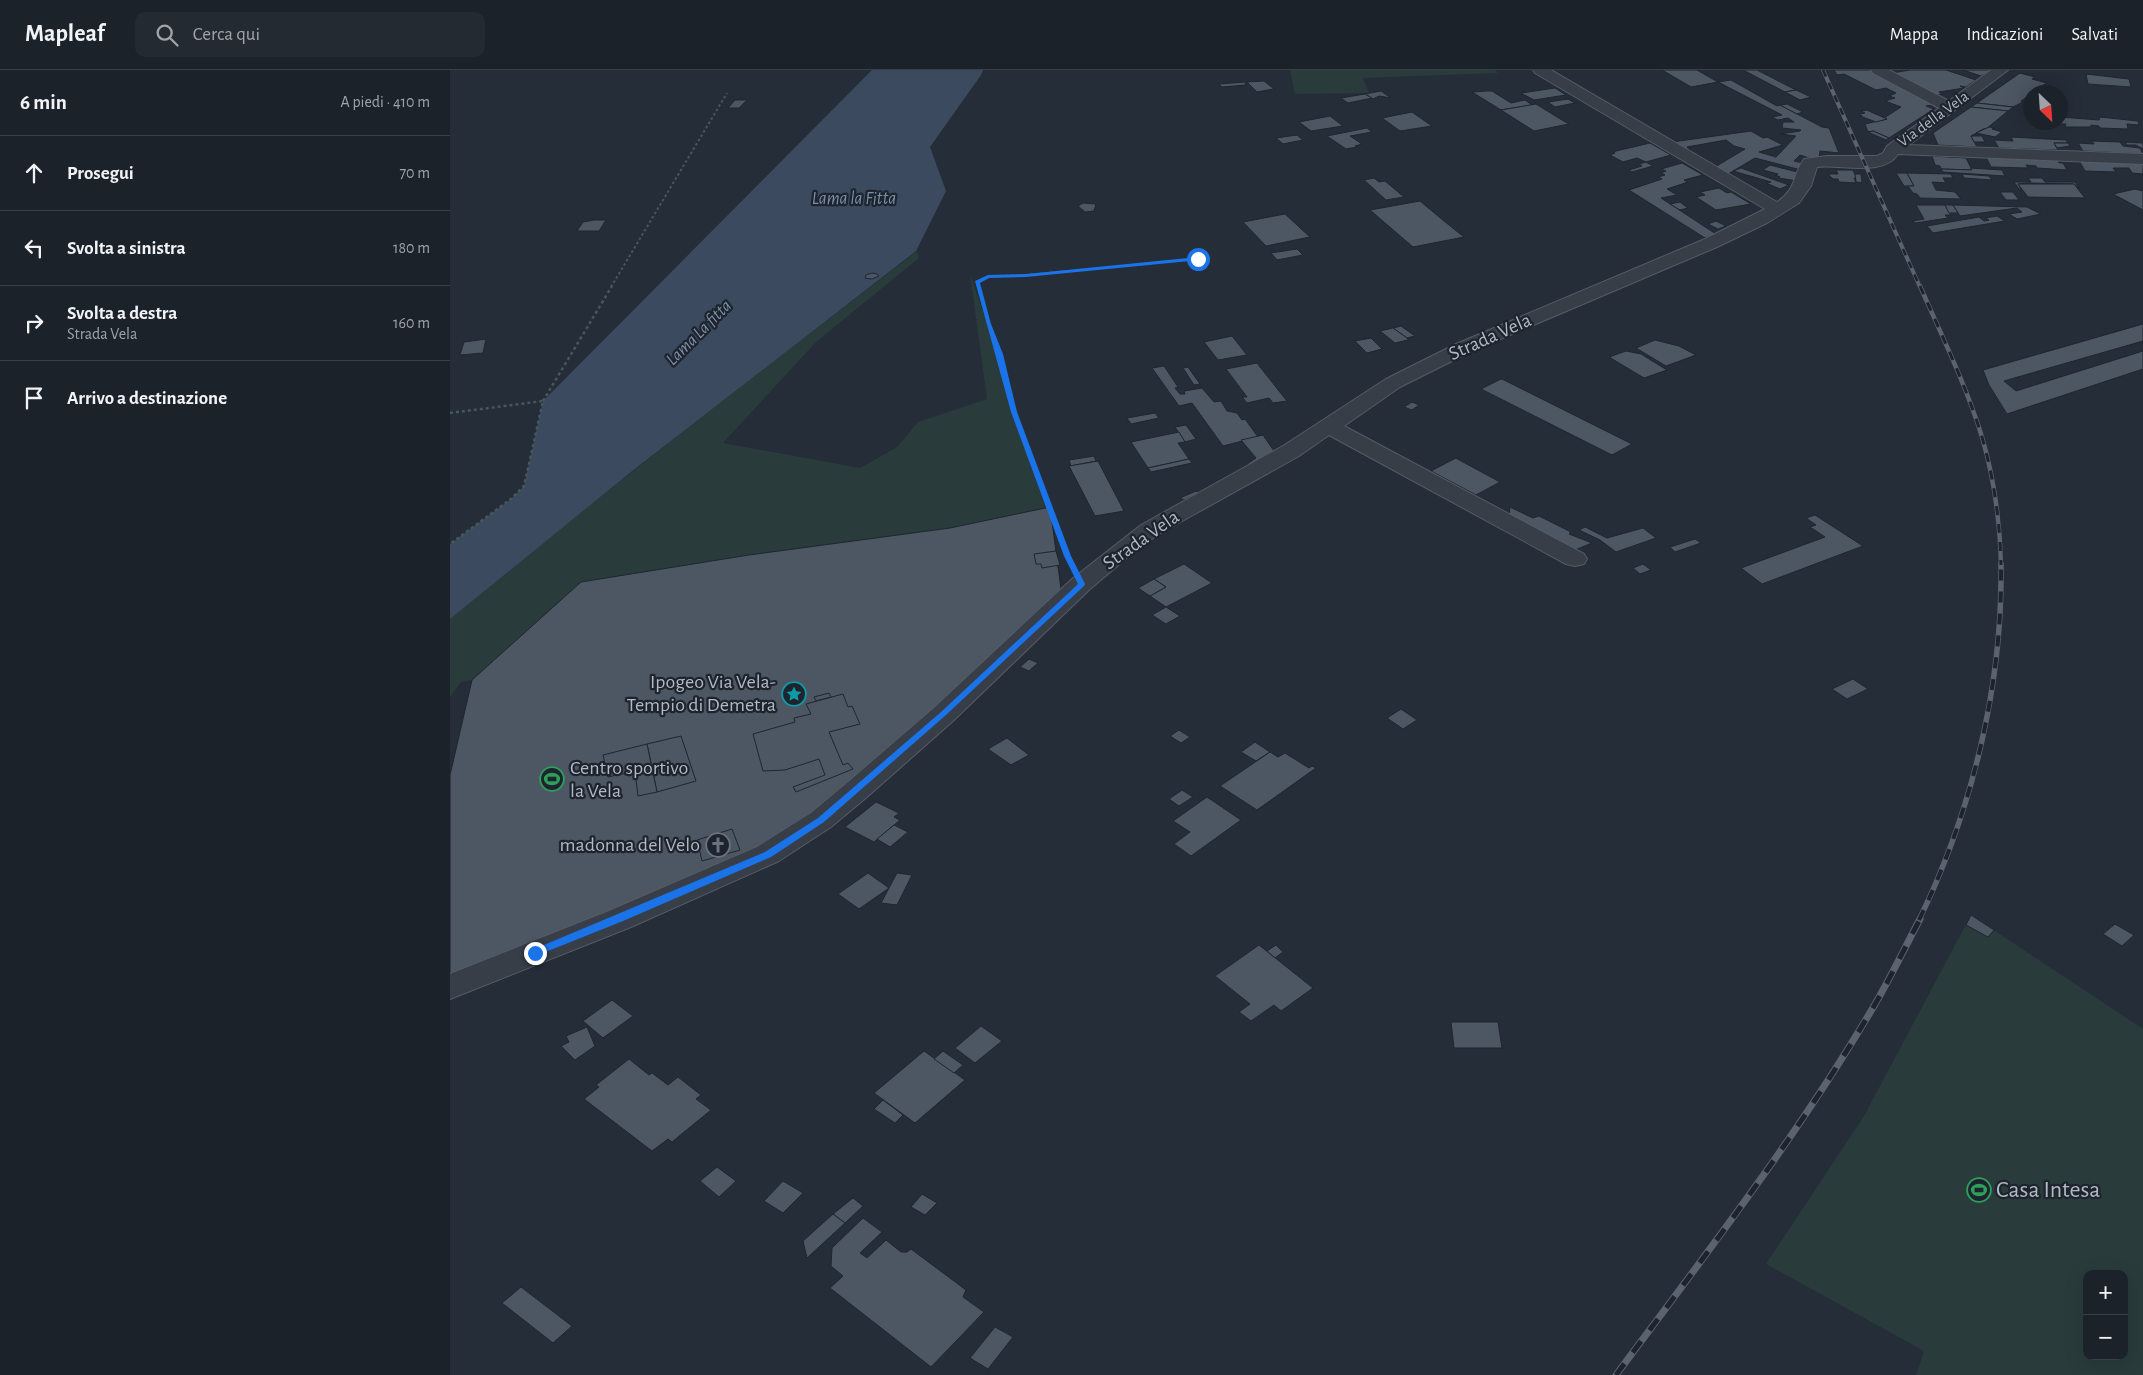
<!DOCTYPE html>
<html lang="it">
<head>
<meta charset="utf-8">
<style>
  body { margin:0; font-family:"Alegreya Sans",sans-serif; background:#242a32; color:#f1f3f6 }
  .controls { position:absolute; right:15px; bottom:15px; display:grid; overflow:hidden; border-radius:10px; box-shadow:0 5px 20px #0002 }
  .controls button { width:45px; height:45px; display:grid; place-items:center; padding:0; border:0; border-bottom:1px solid #393f47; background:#1b222a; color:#f1f3f6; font:25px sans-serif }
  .compass { position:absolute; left:1573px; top:15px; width:45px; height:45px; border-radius:50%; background:#1b222a; box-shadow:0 5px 20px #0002; rotate:155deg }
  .stop { position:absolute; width:15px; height:15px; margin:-11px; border:4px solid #1a73e8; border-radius:50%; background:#fff }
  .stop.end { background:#1a73e8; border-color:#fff; box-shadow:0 1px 5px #0008 }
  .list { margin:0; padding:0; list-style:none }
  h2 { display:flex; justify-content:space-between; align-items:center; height:65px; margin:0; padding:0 20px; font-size:21px }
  h2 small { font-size:16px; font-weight:400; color:#a0a4a8 }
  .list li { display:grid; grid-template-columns:32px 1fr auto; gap:15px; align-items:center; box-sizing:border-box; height:75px; padding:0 20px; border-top:1px solid #393f47 }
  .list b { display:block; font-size:19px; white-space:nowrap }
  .list p { margin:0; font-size:16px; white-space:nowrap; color:#a0a4a8 }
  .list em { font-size:16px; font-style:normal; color:#a0a4a8 }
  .icon { flex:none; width:28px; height:28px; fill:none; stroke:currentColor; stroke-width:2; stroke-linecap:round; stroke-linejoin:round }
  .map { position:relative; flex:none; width:1693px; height:1305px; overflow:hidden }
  header { display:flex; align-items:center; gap:30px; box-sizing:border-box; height:70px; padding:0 25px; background:#1b222a; border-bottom:1px solid #393f47 }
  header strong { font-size:24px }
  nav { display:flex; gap:28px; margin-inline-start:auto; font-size:18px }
  .search { width:350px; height:45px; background:#242a32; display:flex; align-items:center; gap:12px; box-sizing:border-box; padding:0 18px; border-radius:10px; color:#a0a4a8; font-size:19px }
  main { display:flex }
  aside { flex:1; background:#1b222a }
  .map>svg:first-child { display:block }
  .green { fill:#293b3b; fill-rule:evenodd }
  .water { fill:#3b4a5f }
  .building { fill:#4c5763; stroke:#1f262f }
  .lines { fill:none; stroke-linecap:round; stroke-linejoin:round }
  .minor-casing { stroke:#555c66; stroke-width:2 }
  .path-far1 { stroke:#47585a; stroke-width:2; stroke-dasharray:2.5 2.5; stroke-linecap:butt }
  .path { stroke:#47585a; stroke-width:2.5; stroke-dasharray:3 3; stroke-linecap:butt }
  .minor { fill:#373e48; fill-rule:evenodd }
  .rail-far3-casing { stroke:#5a636f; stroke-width:4 }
  .rail-far2-casing { stroke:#5a636f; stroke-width:4.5 }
  .rail-far1-casing { stroke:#5a636f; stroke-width:5.5 }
  .rail-casing { stroke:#5a636f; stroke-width:7 }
  .rail-far3 { stroke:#1d242d; stroke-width:2.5; stroke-dasharray:7; stroke-linecap:butt }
  .rail-far2 { stroke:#1d242d; stroke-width:3; stroke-dasharray:9; stroke-linecap:butt }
  .rail-far1 { stroke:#1d242d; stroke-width:4; stroke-dasharray:11; stroke-linecap:butt }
  .rail { stroke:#1d242d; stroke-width:5; stroke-dasharray:14; stroke-linecap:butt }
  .route { fill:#1a73e8 }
  .labels { text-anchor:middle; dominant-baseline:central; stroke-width:4.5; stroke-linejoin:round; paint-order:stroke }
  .far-street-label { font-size:16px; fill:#b2b9c4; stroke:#1d242d }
  .far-water-label { font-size:18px; font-style:italic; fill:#7d90aa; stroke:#1d242d }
  .street-label { font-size:20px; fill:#b2b9c4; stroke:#1d242d }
  .poi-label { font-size:20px; fill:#b2b9c4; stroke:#1d242d; text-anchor:end }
  .near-poi-label { font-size:24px; fill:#b2b9c4; stroke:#1d242d; text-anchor:start }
</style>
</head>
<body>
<header>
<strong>Mapleaf</strong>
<div class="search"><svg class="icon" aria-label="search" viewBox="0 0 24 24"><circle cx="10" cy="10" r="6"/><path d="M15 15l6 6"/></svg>Cerca qui</div>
<nav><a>Mappa</a><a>Indicazioni</a><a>Salvati</a></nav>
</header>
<main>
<aside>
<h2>6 min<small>A piedi · 410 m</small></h2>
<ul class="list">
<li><svg class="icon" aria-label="ahead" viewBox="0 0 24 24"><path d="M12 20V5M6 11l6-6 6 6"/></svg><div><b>Prosegui</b></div><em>70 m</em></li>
<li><svg class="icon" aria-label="left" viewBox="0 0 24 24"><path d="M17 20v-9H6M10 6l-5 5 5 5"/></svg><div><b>Svolta a sinistra</b></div><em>180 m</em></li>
<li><svg class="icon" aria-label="right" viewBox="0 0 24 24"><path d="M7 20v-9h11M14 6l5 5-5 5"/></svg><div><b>Svolta a destra</b><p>Strada Vela</p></div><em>160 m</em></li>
<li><svg class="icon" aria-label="arrive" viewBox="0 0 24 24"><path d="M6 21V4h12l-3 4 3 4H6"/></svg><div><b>Arrivo a destinazione</b></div></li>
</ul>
</aside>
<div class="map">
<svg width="1693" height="1305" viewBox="0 0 1693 1305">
  <rect width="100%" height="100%" fill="#242d38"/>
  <g class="green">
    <path d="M 840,0 L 1045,0 L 1048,3 L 913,8 L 919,23 L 845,24 Z"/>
    <path d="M 467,181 L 469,188 L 366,272 L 273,373 L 410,398 L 447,377 L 468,352 L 537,329 L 520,204 L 600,437 L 611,519 L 540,586 L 0,705 L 22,610 L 11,612 L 0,627 L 0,545 L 272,331 Z"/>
    <path d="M 1521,845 L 1693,959 L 1693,1305 L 1466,1305 L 1474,1281 L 1316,1194 L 1414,1046 ZM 1637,1204 L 1674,1204 L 1674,1286 L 1637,1286 Z"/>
  </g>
  <path class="water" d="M 422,0 L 533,0 L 531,5 L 480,77 L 496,121 L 466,181 L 181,402 L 0,549 L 0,474 L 61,429 L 74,416 L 93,331 Z"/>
  <g class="building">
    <path d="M 1212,0 L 1247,0 L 1268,12 L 1241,17 Z"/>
    <path d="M 1293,0 L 1307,0 L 1346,20 L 1335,22 Z"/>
    <path d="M 1384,0 L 1423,0 L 1488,34 L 1476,36 L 1484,39 L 1439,68 L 1423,61 L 1418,62 L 1415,54 L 1437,49 L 1434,48 L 1451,37 L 1435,31 L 1445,28 L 1439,26 L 1446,23 L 1436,18 L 1426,20 L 1394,4 L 1387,5 Z"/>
    <path d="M 1460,0 L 1496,0 L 1526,10 L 1516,17 L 1510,16 L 1514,18 L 1489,22 L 1493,24 L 1484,25 L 1442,3 Z"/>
    <path d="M 1513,0 L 1542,0 L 1531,6 Z"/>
    <path d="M 1570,3 L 1585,7 L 1582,9 L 1597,13 L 1590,17 L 1593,18 L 1580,22 L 1580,25 L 1571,31 L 1573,32 L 1563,37 L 1527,33 Z"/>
    <path d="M 1636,4 L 1679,9 L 1681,17 L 1638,14 Z"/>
    <path d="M 1281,10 L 1327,36 L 1330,35 L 1372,57 L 1379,58 L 1389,83 L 1370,81 L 1369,88 L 1362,89 L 1350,85 L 1344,91 L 1353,93 L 1351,100 L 1305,88 L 1278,104 L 1265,97 L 1295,79 L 1284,76 L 1276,70 L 1237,77 L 1241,79 L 1232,79 L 1222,72 L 1301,61 L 1313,68 L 1317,67 L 1333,75 L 1309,82 L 1326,87 L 1346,66 L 1330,64 L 1350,61 L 1351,60 L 1332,58 L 1333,52 L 1344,52 L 1338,48 L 1328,50 L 1322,47 L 1332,45 L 1268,12 Z"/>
    <path d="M 814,11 L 824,19 L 807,22 L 797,12 Z"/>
    <path d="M 795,12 L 796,15 L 772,17 L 769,14 Z"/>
    <path d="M 1105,18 L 1116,25 L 1084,30 L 1071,23 Z"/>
    <path d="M 1346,20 L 1361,27 L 1350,30 L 1335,22 Z"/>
    <path d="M 931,21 L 941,28 L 929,26 L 923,29 L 915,24 Z"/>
    <path d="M 1037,21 L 1042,21 L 1061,33 L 1075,30 L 1082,35 L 1051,40 L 1022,22 Z"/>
    <path d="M 915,24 L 922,28 L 898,33 L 891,28 Z"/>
    <path d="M 1118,29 L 1125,33 L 1105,37 L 1098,32 Z"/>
    <path d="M 285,30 L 297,30 L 289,38 L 278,38 Z"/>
    <path d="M 1527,33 L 1563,37 L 1558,41 L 1521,37 Z"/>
    <path d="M 1086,34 L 1112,50 L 1119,54 L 1084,61 L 1051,40 Z"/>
    <path d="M 1337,34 L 1353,42 L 1347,44 L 1330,35 Z"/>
    <path d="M 1521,37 L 1558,41 L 1536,59 L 1533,59 L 1521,66 L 1527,77 L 1488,75 L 1483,63 Z"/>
    <path d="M 1417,40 L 1421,42 L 1437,49 L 1426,52 L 1410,46 L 1412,46 L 1409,44 L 1415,43 L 1411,41 Z"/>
    <path d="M 962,42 L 982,56 L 950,61 L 932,48 Z"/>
    <path d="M 880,46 L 893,56 L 861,61 L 849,52 Z"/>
    <path d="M 1610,47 L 1649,50 L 1650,47 L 1688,51 L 1689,55 L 1677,54 L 1678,59 L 1650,58 L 1649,56 L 1641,55 L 1641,57 L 1615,57 L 1616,54 L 1605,54 L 1606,56 L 1586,55 L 1585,52 L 1610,52 Z"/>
    <path d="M 1539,57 L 1545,58 L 1542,59 L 1552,62 L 1545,67 L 1526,63 Z"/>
    <path d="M 917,58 L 922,62 L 900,66 L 912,74 L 905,76 L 907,77 L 896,79 L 877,66 Z"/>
    <path d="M 1423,61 L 1439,68 L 1436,70 L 1418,62 Z"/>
    <path d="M 847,65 L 853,70 L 833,74 L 826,68 Z"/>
    <path d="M 1521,66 L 1532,66 L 1535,72 L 1524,72 Z"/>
    <path d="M 1561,67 L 1616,70 L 1618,73 L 1604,73 L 1608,80 L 1549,78 L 1544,70 L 1563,71 Z"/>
    <path d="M 1642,71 L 1670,72 L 1673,76 L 1690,78 L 1693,84 L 1633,81 L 1628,73 L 1644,74 Z"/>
    <path d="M 1675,72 L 1693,73 L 1693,79 L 1686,75 L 1677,75 Z"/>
    <path d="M 1200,73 L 1221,85 L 1196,92 L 1187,88 L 1173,92 L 1160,85 L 1165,83 L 1162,82 Z"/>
    <path d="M 1604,73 L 1618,73 L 1620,76 L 1607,78 Z"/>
    <path d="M 1535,85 L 1607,88 L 1609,93 L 1613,93 L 1617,100 L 1587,98 L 1586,96 L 1576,95 L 1578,98 L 1541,97 Z"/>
    <path d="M 1482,86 L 1516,88 L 1522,100 L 1491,99 L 1490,96 L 1485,95 Z"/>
    <path d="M 1628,89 L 1693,92 L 1693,104 L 1682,103 L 1679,98 L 1663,98 L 1666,102 L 1635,101 Z"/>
    <path d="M 1196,92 L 1203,96 L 1182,102 L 1179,100 L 1192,96 L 1189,94 Z"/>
    <path d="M 1232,93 L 1253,105 L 1234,110 L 1238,112 L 1217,119 L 1227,125 L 1211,128 L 1266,164 L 1255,168 L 1179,120 L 1212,109 L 1208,107 L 1215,105 L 1211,103 L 1216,101 L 1211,99 Z"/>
    <path d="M 1320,95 L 1351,103 L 1347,111 L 1329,108 L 1330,107 L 1325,105 L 1328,104 L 1313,100 Z"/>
    <path d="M 1291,98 L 1339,115 L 1330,119 L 1316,113 L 1321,112 L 1283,101 Z"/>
    <path d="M 1520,98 L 1552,100 L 1555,106 L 1493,102 L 1491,99 L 1522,100 Z"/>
    <path d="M 1386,100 L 1403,100 L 1407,109 L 1404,108 L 1406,113 L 1389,112 L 1388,109 L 1383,109 L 1378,104 L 1388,104 Z"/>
    <path d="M 1446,103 L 1457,103 L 1464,116 L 1454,116 Z"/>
    <path d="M 1457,103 L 1501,104 L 1503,108 L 1493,108 L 1496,113 L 1482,112 L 1486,120 L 1505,122 L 1511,129 L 1470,128 L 1467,124 L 1463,123 L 1458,116 L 1464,116 Z"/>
    <path d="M 1405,104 L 1411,104 L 1412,113 L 1406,112 Z"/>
    <path d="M 1512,104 L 1539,106 L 1542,110 L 1514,108 Z"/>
    <path d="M 924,108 L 929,112 L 935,111 L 954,127 L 936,130 L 914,110 Z"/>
    <path d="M 1578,108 L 1592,108 L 1595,112 L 1625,112 L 1630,119 L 1624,114 L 1579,113 L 1568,114 L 1571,119 L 1569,119 L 1564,112 L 1581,112 Z"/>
    <path d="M 1568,114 L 1624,114 L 1635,128 L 1578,127 Z"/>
    <path d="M 1269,118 L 1277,123 L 1281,122 L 1301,134 L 1266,140 L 1246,127 L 1255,125 L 1250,122 Z"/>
    <path d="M 1685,119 L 1693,121 L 1693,140 L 1663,124 Z"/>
    <path d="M 1550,122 L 1563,122 L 1569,130 L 1556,130 Z"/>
    <path d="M 970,131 L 994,151 L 1014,167 L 963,177 L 920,140 Z"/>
    <path d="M 1230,132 L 1238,138 L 1230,140 L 1220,134 Z"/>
    <path d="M 633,133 L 646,134 L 644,141 L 635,142 L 628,136 Z"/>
    <path d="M 1466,135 L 1495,135 L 1501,145 L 1495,145 L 1498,148 L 1466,153 L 1462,151 L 1474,149 Z"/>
    <path d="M 1495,135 L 1503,135 L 1508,143 L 1499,143 Z"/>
    <path d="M 1503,135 L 1577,137 L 1591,144 L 1567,149 L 1559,144 L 1572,142 L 1567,138 L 1510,146 Z"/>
    <path d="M 835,144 L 860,167 L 816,176 L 793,152 Z"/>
    <path d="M 1547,146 L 1555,151 L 1483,163 L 1477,156 L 1529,147 L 1534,151 L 1539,150 L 1535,148 Z"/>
    <path d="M 144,150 L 156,150 L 149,161 L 127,161 L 133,152 Z"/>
    <path d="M 1266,151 L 1276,156 L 1268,159 L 1258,154 Z"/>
    <path d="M 847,179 L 853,185 L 827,190 L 821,183 Z"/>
    <path d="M 422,203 L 427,204 L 429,206 L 422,209 L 415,208 L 416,205 Z"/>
    <path d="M 1693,254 L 1693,271 L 1554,311 L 1566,321 L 1693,281 L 1693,299 L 1557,344 L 1539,315 L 1533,300 Z"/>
    <path d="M 951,256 L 965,266 L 957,268 L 943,258 Z"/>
    <path d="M 943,258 L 957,268 L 958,270 L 945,273 L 930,261 Z"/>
    <path d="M 782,266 L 797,285 L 768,290 L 754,272 Z"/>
    <path d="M 921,268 L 932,279 L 917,283 L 905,271 Z"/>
    <path d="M 36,269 L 33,283 L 10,285 L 14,272 Z"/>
    <path d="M 1205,270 L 1229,276 L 1246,285 L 1216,296 L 1186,278 Z"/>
    <path d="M 1176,281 L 1191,284 L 1217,300 L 1194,308 L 1159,287 Z"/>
    <path d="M 807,293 L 829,321 L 837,331 L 823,333 L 819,328 L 797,333 L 792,327 L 797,327 L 776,299 Z"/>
    <path d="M 714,296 L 728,317 L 725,318 L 730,324 L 735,324 L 734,321 L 752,318 L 764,332 L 771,331 L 777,341 L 787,343 L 792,350 L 795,349 L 808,367 L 773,376 L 742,333 L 729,336 L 702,298 Z"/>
    <path d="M 738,297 L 750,314 L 744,315 L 733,298 Z"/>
    <path d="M 1051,309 L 1054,310 L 1182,374 L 1162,385 L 1031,319 Z"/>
    <path d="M 962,332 L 969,335 L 962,340 L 954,337 Z"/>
    <path d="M 705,343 L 709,348 L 681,354 L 677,348 Z"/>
    <path d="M 736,355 L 746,369 L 735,372 L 725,357 Z"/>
    <path d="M 729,362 L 735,372 L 728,373 L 739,389 L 698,398 L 681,372 Z"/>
    <path d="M 813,365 L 824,381 L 799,395 L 797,394 L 806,388 L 791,370 Z"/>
    <path d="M 644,386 L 646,391 L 621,396 L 619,390 Z"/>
    <path d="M 1006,388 L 1013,392 L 1050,412 L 1026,425 L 981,401 Z"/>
    <path d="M 739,389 L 742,393 L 701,402 L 698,398 Z"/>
    <path d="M 648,391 L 674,441 L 645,446 L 619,396 Z"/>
    <path d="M 746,421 L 749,423 L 734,430 L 730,428 Z"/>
    <path d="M 600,437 L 611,519 L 540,586 L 411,712 L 310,783 L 0,908 L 0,705 L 22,610 L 131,512 L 299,485 L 500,458 Z"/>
    <path d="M 1060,437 L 1083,448 L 1089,446 L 1121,462 L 1119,464 L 1142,473 L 1125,480 L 1059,445 Z"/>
    <path d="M 1365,445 L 1413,476 L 1312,514 L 1291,498 L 1375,467 L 1360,457 L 1366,455 L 1356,448 Z"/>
    <path d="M 1135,457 L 1157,468 L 1193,458 L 1206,468 L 1166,482 L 1150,470 L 1129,460 Z"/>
    <path d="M 1245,469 L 1251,473 L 1225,482 L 1220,477 Z"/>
    <path d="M 606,481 L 610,495 L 592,498 L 591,494 L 586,494 L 584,484 Z"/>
    <path d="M 734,494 L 762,513 L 716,537 L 700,526 L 716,517 L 704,509 Z"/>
    <path d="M 1193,494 L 1201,500 L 1190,504 L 1183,498 Z"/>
    <path d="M 704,509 L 716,517 L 700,526 L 688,518 Z"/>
    <path d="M 716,537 L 730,546 L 716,554 L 702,545 Z"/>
    <path d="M 579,589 L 588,593 L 579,601 L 570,597 Z"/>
    <path d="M 1403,609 L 1418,619 L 1397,629 L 1382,619 Z"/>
    <path d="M 379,623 L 381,627 L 366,631 L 364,627 Z"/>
    <path d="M 393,624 L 398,637 L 402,636 L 410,654 L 379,662 L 393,695 L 398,693 L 403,699 L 346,722 L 343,717 L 375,705 L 369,689 L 335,700 L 313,701 L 303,664 L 345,652 L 344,648 L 361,644 L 356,634 Z"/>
    <path d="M 951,639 L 967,650 L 953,659 L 937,648 Z"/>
    <path d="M 729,660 L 740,667 L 731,673 L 720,666 Z"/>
    <path d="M 231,666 L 246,711 L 207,722 L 197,674 Z"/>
    <path d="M 557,668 L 579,685 L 561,695 L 538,679 Z"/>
    <path d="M 805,672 L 820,682 L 806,691 L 791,682 Z"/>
    <path d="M 197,674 L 207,722 L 188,726 L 185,701 L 158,707 L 153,685 Z"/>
    <path d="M 820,682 L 828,687 L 835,683 L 859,698 L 862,696 L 866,698 L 807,740 L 770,716 Z"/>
    <path d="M 732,720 L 743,727 L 729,736 L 719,729 Z"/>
    <path d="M 757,727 L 791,750 L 741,786 L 724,774 L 740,762 L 723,751 Z"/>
    <path d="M 426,732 L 449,743 L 444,747 L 450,750 L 424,772 L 395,757 Z"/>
    <path d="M 444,755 L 458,762 L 440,777 L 427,769 Z"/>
    <path d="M 282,759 L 290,780 L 252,791 L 247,770 Z"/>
    <path d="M 418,803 L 439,818 L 409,839 L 388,824 Z"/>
    <path d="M 447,803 L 462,805 L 447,835 L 431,833 Z"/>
    <path d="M 1521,845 L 1544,860 L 1538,867 L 1516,855 Z"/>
    <path d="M 1665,854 L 1684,865 L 1672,876 L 1653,864 Z"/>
    <path d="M 809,875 L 863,918 L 831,941 L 824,935 L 801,951 L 789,942 L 800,934 L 765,906 Z"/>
    <path d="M 826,875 L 833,882 L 825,888 L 817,881 Z"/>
    <path d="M 162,930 L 183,946 L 153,968 L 133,951 Z"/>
    <path d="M 1001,952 L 1048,952 L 1052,978 L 1004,978 Z"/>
    <path d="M 531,956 L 552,971 L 525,993 L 505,978 Z"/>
    <path d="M 137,957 L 145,976 L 125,990 L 111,976 L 119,972 L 116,966 Z"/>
    <path d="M 474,981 L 515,1010 L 465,1053 L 424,1023 Z"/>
    <path d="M 493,981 L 513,995 L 504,1003 L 484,989 Z"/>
    <path d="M 179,989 L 199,1005 L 202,1003 L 218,1015 L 228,1007 L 251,1025 L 246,1029 L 261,1040 L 222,1072 L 218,1069 L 202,1081 L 134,1029 L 149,1017 L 146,1015 Z"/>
    <path d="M 433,1030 L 453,1045 L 445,1053 L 424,1039 Z"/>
    <path d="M 267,1097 L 286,1111 L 269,1127 L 250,1111 Z"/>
    <path d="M 333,1111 L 353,1123 L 333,1143 L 314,1131 Z"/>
    <path d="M 472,1124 L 487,1133 L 475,1145 L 461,1137 Z"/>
    <path d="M 403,1128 L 413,1136 L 395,1153 L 383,1144 Z"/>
    <path d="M 383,1144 L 395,1153 L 357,1188 L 353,1171 Z"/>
    <path d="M 413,1148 L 432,1162 L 410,1183 L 417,1188 L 436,1170 L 451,1182 L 457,1182 L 461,1179 L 516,1220 L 513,1227 L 534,1242 L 481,1297 L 380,1218 L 393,1206 L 381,1196 L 382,1178 Z"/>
    <path d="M 71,1217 L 122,1256 L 103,1273 L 52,1233 Z"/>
    <path d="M 545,1257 L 563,1267 L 538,1299 L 520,1288 Z"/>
  </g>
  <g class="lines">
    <g class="minor-casing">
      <path id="minor" d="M 1083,0 L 1101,0 L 1327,132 C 1347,119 1342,106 1354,89 L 1377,86 L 1427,86 L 1433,83 L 1437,76 L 1489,38 L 1423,3 L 1421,0 L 1439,0 L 1499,31 L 1541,0 L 1558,0 L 1459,75 L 1693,84 L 1693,94 L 1448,84 C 1434,107 1390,94 1367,97 L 1361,116 L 1349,133 L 1317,153 L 1267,177 L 1020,282 L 950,317 L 894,356 L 1134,484 L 1137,489 L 1134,494 L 1125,496 L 1116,494 L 879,365 L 849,386 L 707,465 L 678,487 L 640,519 L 504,650 L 417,727 L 381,757 L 329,791 L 181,857 L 0,929 L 0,904 L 159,841 L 307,777 L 361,743 L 397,713 L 484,638 L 622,509 L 691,455 L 833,376 L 936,309 L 1006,274 L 1255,169 L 1315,139 L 1085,3 Z"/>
    </g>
    <g class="path-far1">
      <path d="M 161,217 L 277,23"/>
      <path d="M 528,217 L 527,212 L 538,206 L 576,205 L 748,189"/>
    </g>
    <g class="path">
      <path d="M 528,216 L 538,254 L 550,284 L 564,342 L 620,491"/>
      <path d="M 93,331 L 162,216"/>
      <path d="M 0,343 L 93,331 L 74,416 L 61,429 L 0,474"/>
    </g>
    <use href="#minor" class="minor"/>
    <g class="rail-far3-casing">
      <path id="rail-far3" d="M 1373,0 L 1470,217"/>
    </g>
    <g class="rail-far2-casing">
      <path id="rail-far2" d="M 1470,216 C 1492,266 1516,315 1532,367 C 1544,408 1550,452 1551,495"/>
    </g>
    <g class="rail-far1-casing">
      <path id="rail-far1" d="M 1469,850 C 1522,741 1553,615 1551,494"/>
    </g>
    <g class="rail-casing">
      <path id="rail" d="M 1166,1305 C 1253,1188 1343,1072 1418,946 C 1437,915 1453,881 1470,849"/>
    </g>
    <use href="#rail-far3" class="rail-far3"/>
    <use href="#rail-far2" class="rail-far2"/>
    <use href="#rail-far1" class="rail-far1"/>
    <use href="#rail" class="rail"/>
  </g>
  <path class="route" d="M 748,187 L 750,190 L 576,207 L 539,208 L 530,213 L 541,254 L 553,284 L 567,342 L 621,486 L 635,514 L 634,516 L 496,645 L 374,752 L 321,787 L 173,851 L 88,885 L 82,885 L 82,880 L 315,782 L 368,748 L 491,642 L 628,514 L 614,486 L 561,342 L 525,211 L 538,205 L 576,204 Z"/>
  <defs>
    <g id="sight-ring" transform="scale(1.25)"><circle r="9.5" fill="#1d242d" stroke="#0f9aa8" stroke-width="1.5"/><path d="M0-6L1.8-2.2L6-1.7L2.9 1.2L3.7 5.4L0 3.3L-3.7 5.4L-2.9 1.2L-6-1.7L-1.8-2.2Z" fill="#0f9aa8"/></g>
    <g id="stadium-ring" transform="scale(1.25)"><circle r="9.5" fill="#1d242d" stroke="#2e9e5b" stroke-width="1.5"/><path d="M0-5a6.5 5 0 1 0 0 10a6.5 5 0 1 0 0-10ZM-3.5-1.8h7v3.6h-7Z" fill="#2e9e5b"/></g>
    <g id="church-ring" transform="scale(1.25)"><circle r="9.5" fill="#1d242d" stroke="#6b7280" stroke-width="1.5"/><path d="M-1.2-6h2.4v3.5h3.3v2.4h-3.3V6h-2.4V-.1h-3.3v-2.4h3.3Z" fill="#6b7280"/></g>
  </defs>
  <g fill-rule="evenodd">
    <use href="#sight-ring" x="344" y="624"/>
    <use href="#stadium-ring" x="102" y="709"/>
    <use href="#church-ring" x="268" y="775"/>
    <use href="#stadium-ring" x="1529" y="1120"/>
  </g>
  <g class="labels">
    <g class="far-street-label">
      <text transform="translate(1483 49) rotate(-36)">Via della Vela</text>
    </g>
    <g class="far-water-label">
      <text x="404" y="129">Lama la Fitta</text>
      <text transform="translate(249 263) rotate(-45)">Lama La fitta</text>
    </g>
    <g class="street-label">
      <text transform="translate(1040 267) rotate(-24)">Strada Vela</text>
      <text transform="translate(691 470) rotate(-35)">Strada Vela</text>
    </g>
    <g class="poi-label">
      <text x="326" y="612">Ipogeo Via Vela-<tspan x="326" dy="23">Tempio di Demetra</tspan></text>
      <text x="120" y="698" text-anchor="start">Centro sportivo<tspan x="120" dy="23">la Vela</tspan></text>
      <text x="250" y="775">madonna del Velo</text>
    </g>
    <g class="near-poi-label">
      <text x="1546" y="1120">Casa Intesa</text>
    </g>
  </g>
</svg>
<div class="controls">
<button>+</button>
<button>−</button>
</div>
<svg class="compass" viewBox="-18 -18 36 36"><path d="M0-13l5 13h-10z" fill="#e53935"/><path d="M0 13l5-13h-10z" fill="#a0a4a8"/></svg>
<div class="stop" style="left:748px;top:189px"></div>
<div class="stop end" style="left:85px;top:883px"></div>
</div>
</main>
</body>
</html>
